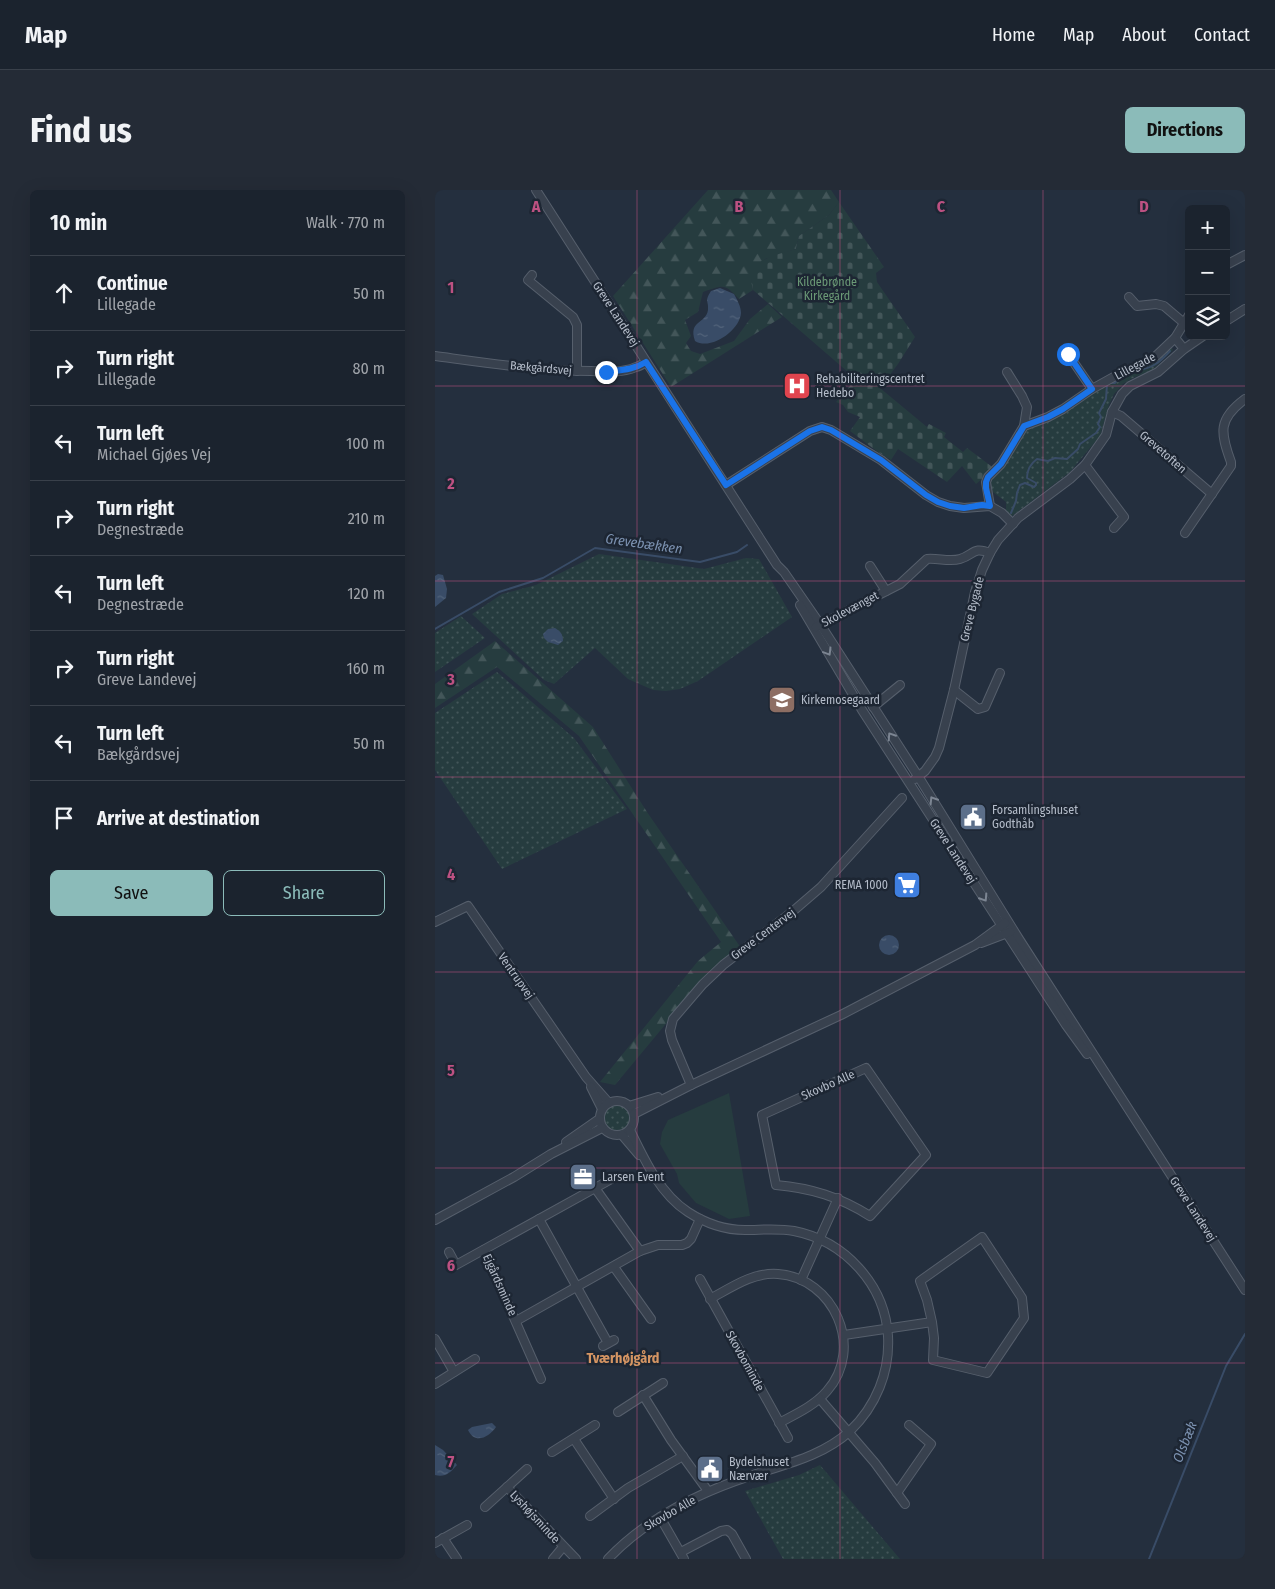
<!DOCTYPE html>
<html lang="en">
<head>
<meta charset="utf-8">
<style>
  body { margin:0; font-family:"Fira Sans Condensed",sans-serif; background:#242b36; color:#f1f3f6 }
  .controls { position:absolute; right:15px; top:15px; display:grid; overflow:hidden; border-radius:8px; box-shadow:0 5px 20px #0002 }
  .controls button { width:45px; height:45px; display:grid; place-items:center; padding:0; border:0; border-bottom:1px solid #39404a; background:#1b232e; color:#f1f3f6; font:25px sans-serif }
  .stop { position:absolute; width:15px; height:15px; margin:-11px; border:4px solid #1a73e8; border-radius:50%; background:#fff }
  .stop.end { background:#1a73e8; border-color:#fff; box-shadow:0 1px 5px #0008 }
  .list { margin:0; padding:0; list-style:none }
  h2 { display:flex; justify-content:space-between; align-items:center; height:65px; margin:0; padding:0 20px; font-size:21px }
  h2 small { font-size:16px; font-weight:400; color:#a0a4aa }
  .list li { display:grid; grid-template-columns:32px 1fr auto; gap:15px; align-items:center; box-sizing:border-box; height:75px; padding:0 20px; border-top:1px solid #39404a }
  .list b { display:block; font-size:19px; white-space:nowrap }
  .list p { margin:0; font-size:16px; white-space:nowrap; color:#a0a4aa }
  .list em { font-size:16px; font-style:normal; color:#a0a4aa }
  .actions { display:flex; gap:10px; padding:15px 20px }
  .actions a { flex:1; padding:11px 0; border:1px solid #8bbbb9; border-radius:8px; text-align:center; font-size:18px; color:#8bbbb9 }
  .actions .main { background:#8bbbb9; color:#111 }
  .icon { flex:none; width:28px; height:28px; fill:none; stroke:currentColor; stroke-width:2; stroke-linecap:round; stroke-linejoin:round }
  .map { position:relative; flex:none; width:810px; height:1369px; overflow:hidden; border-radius:8px }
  header { display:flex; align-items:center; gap:30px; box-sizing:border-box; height:70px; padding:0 25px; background:#1b232e; border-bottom:1px solid #39404a }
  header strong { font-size:24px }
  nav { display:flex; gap:28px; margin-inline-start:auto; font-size:18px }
  .intro { display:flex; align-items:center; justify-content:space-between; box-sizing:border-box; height:120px; padding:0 30px }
  h1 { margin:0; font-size:35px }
  .button { padding:12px 22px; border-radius:8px; background:#8bbbb9; color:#111; font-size:18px; font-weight:700 }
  main { display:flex; gap:30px; padding:0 30px }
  aside { flex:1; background:#1b232e; border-radius:8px; box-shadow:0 5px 20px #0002 }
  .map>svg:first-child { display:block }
  .grass { fill:url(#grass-dots) }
  .forest { fill:url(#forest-firs) }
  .cemetery { fill:url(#cemetery-stones) }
  .pitch { fill:#263c3f }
  .water { fill:url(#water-ripples) }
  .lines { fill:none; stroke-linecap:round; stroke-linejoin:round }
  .stream { stroke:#394c67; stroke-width:2 }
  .minor-casing { stroke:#565f6c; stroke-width:10 }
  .minor { stroke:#38414e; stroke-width:8 }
  .oneway { stroke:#7c8592 }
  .route { stroke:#1a73e8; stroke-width:6 }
  .grid { fill:none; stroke:#bd5182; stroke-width:1; stroke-opacity:0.55 }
  .labels { text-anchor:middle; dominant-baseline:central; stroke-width:5; stroke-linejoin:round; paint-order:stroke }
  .park-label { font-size:12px; fill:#6b9a76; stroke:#1d2633 }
  .street-label { font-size:12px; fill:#b4bcc9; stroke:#1d2633 }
  .poi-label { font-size:12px; fill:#b4bcc9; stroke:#1d2633; text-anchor:start }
  .water-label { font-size:14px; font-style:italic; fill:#7c92b1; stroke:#1d2633 }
  .neighbourhood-label { font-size:14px; font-weight:bold; fill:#d59563; stroke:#1d2633 }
  .grid-label { font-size:16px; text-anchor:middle; font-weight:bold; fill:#bd5182; stroke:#1d2633; stroke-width:5; stroke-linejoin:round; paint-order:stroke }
</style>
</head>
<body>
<header>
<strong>Map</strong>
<nav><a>Home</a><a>Map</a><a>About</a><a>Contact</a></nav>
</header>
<div class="intro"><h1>Find us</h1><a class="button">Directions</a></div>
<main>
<aside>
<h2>10 min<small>Walk · 770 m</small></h2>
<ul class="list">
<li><svg class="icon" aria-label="ahead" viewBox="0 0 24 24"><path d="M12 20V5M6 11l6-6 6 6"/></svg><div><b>Continue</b><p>Lillegade</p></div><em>50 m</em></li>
<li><svg class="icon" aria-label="right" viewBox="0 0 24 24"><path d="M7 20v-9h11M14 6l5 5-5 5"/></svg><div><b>Turn right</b><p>Lillegade</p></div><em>80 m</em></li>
<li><svg class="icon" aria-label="left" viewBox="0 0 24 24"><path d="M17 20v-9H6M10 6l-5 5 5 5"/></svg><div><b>Turn left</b><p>Michael Gjøes Vej</p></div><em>100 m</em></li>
<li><svg class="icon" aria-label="right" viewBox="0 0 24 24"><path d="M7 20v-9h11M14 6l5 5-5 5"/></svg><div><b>Turn right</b><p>Degnestræde</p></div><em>210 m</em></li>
<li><svg class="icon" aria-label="left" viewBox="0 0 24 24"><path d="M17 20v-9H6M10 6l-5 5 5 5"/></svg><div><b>Turn left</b><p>Degnestræde</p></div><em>120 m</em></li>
<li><svg class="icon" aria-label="right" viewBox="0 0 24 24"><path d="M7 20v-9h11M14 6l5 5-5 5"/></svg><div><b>Turn right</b><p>Greve Landevej</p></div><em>160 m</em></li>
<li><svg class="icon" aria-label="left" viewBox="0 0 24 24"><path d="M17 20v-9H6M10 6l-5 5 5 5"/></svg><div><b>Turn left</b><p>Bækgårdsvej</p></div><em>50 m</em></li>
<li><svg class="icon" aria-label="arrive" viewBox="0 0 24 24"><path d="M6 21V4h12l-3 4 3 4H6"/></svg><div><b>Arrive at destination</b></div></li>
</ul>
<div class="actions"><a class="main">Save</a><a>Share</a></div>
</aside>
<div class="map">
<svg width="810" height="1369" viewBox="0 0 810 1369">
  <defs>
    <pattern id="grass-dots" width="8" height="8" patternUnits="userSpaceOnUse" patternTransform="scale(1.25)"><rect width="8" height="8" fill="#263c3f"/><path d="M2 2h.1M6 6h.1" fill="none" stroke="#435659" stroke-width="1.8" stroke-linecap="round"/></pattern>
    <pattern id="forest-firs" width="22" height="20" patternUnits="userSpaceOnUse" patternTransform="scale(1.25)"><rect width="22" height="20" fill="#263c3f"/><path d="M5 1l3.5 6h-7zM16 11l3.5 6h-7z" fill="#435659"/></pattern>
    <pattern id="cemetery-stones" width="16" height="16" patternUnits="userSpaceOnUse" patternTransform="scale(1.25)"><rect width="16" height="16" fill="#263c3f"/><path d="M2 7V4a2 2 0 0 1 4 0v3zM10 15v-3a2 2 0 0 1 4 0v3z" fill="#435659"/></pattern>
    <pattern id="water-ripples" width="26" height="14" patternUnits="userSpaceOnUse" patternTransform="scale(1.25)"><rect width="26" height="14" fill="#394c67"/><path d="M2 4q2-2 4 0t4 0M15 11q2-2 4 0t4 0" fill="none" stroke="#53647b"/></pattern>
  </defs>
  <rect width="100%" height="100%" fill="#242f3e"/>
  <g class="grass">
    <path d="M 735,156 L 738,160 L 717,180 L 698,188 L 688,194 L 679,204 L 674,215 L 665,246 L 635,282 L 577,326 L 571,321 L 571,312 L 554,299 L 553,293 L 590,238 L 676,191 Z"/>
    <path d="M 164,364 L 269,379 L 311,368 L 324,369 L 357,427 L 263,491 L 245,499 L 231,501 L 218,500 L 193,489 L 160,458 L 119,494 L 109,490 L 37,424 L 67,404 L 101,395 Z"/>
    <path d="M 26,426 L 50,448 L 0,482 L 0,443 Z"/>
    <path d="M 62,482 L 139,548 L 192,619 L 67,679 L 0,580 L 0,523 Z"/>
    <circle cx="181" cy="929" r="16"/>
    <path d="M 385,1275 L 465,1369 L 348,1369 L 310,1301 L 364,1285 Z"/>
  </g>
  <g class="forest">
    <path d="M 273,0 L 396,0 L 404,12 L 394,25 L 364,46 L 361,59 L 330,69 L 316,87 L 318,100 L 304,109 C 289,93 289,95 268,102 L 263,122 L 250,130 L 256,146 L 251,153 L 256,161 L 265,164 L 299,151 L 315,129 L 333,114 L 347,127 L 236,197 L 178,106 Z"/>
    <path d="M 60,451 L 158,537 L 212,622 L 306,758 L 269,788 L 180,895 L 165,892 L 263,771 L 286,752 L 144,546 L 62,477 L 0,518 L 0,494 Z"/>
  </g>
  <path class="cemetery" d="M 404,12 L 449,77 L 441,83 L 442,92 L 480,147 L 463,174 L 445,198 L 492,237 L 494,234 L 511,243 L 509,247 L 528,262 L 532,258 L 556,276 L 559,279 L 541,294 L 527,276 L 512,292 L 463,259 L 456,270 L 443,262 L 415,241 L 425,227 L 413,222 L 408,215 L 401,212 L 421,189 L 318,100 C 317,94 314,86 318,80 C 325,67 348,63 361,59 L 364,46 L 394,25 Z"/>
  <path class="pitch" d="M 294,903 L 315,1026 L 294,1029 L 261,1013 L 244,993 L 242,984 L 225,954 L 227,942 L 233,930 Z"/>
  <g class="water">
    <path d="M 285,98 L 299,104 C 302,110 306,116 306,123 C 305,140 276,161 260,151 C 253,130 271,134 273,120 C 274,110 269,112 276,101 Z"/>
    <path d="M 3,384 L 8,385 L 12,399 L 11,408 L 0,417 L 0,386 Z"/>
    <path d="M 120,438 C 125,441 128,444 128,451 L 123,455 L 113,452 L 109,448 L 108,444 L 113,439 Z"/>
    <circle cx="454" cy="755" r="10"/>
    <path d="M 57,1233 L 61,1237 C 54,1247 40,1255 33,1240 L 37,1237 Z"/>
    <path d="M 0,1255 L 8,1260 L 22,1275 C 16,1282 10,1288 0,1285 Z"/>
  </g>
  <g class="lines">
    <g class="stream">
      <path d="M 702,180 C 717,179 725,172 735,161"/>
      <path d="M 576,323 L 581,311 L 582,303 L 585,295 L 590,293 L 599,297 L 601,295 L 601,293 L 592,288 C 592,280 595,274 602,269 L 613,271 L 620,268 L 632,269 L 643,259 L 645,254 L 661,243 L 665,237 L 663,234 L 666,227 L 664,223 L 671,209 L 672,194 L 675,193 L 680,193 L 684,188"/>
      <path d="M 0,439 L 64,402 L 108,388 L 160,358 L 265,372 L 302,362 L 312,355"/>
      <path d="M 714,1369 L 791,1176 L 810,1144"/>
    </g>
    <g class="minor-casing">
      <g id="minor">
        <path d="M 101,0 L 342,375 L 349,382 L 385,434 L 483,586 L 584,749 L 810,1100"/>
        <path d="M 791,75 L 810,65"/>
        <path d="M 97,85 L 93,90 L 138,127 L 142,135 L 142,181"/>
        <path d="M 694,107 L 702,116 L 721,114 L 729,116 L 749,133"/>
        <path d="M 791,131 L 810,119"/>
        <path d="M 740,148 L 754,125"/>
        <path d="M 633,164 L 657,199"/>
        <path d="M 0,166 C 52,173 104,181 156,181 C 170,182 187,183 201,177 C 205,176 208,174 211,172"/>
        <path d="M 677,222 L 686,226 L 777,304"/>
        <path d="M 589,236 L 613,227 L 628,219 L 657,199 L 684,184 L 711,172 L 721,166 L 740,148 L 749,159"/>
        <path d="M 650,275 L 689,327 L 679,338"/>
        <path d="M 291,295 L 375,241 L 387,237 L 396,240 L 446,270 L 491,305 L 503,312 L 515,316 L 529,318 L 555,316 L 567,323 L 578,334"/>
        <path d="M 555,316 L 551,292 L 553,287 L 566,274 L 589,236 L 592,217 L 587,206 L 572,182"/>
        <path d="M 750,343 L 796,276 L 796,272 C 785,242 783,229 810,209"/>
        <path d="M 435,376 L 451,401"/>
        <path d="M 365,415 L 427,520 L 631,835 L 652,864"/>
        <path d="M 381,437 L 465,394 L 492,369 C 503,368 515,372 525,369 C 539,365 538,356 555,363"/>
        <path d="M 519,500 L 543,519 L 550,517 L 565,483"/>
        <path d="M 438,517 L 465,495"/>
        <path d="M 480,589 L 490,581 L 500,567 L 504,558 L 519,500 L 540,402 L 547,380 L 555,363 L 563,350 L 583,328 L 635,289 L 650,275 L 671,245 L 677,222 L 687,204 L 695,196 L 723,182 L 749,159 L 768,146"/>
        <path d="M 0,732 L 33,716 L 151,887 L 174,913"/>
        <path d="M 546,753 L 575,742"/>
        <path d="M 431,878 L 491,965 L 435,1026 C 405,1007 376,998 341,995 L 327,925 Z"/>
        <path d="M 256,895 L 237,850 L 235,841 L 238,829 L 268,794 L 288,775 L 357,722 L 386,697 L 467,608"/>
        <path d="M 156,897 L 167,919"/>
        <circle cx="182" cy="928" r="17"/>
        <path d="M 194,916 L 223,907"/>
        <path d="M 199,924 L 256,895 L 406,825 L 540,755 L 570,733"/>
        <path d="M 187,945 L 204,965"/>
        <path d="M 131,952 L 164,929"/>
        <path d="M 160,998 L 205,1061"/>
        <path d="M 104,1029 L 173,1153"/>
        <path d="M 0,1030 L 79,987 L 116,964 L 167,938"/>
        <path d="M 49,1060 L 106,1189"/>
        <path d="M 14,1062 L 21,1075 L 180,987"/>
        <path d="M 179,1077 L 216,1129"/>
        <path d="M 265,1089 L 353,1248"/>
        <path d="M 366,1090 L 403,1008"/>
        <path d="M 275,1109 C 297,1097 318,1082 343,1084 C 399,1088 430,1158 392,1201 C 379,1216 361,1224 344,1233"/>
        <path d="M 81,1131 L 205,1061 L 223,1055 L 247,1055 L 252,1053 L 256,1049 L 265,1029"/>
        <path d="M 409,1145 L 497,1132 L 499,1148 L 498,1170 L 552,1183 L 589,1128 L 587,1108 L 547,1047 L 485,1091 L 492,1110 L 497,1132"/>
        <path d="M 0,1149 L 19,1182"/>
        <path d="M 168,1156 L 179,1150"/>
        <path d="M 0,1194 L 40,1169"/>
        <path d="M 208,1205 L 236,1250 L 273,1301"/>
        <path d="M 385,1209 L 440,1273 L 470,1314"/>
        <path d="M 183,1222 L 228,1193"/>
        <path d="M 139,1249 L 179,1309"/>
        <path d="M 117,1262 L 160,1235"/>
        <path d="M 72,1297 L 141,1369"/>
        <path d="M 462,1303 L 496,1254 L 474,1235"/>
        <path d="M 50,1317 L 92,1279"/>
        <path d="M 155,1326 L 193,1298 L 248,1266"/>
        <path d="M 225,1327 L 249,1369"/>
        <path d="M 8,1348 L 22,1369"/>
        <path d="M 0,1353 L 32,1335"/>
        <path d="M 246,1362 L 286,1341 L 292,1340 L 297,1344 L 311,1369"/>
        <path d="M 118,1369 L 128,1357"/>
        <path d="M 173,1369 C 210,1330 261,1304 312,1287 C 347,1275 387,1267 415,1241 C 441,1216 455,1182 453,1146 C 450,1095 410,1051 359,1041 C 343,1038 326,1040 310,1040 C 290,1040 270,1033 253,1022 C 225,1004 209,969 195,940"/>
      </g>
    </g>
    <use href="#minor" class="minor"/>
  </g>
  <defs><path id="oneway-chevron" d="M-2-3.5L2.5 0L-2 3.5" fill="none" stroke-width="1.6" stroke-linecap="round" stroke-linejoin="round" transform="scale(1.25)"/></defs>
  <g class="oneway">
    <use href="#oneway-chevron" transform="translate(393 462) rotate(59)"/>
    <use href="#oneway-chevron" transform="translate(456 546) rotate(-123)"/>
    <use href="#oneway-chevron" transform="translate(498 610) rotate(-122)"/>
    <use href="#oneway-chevron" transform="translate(549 708) rotate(57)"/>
  </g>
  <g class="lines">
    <path class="route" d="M 171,182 C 186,180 198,180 211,172 L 291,295 L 375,241 L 387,237 L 396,240 L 446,270 L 491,305 L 503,312 L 515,316 L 529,318 L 547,315 L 555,316 L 551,298 L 551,292 L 553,287 L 566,274 L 589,236 L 613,227 L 628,219 L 657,199 L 633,164"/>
  </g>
  <path class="grid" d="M 202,0 L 202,1369M 405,0 L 405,1369M 608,0 L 608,1369M 0,196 L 810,196M 0,391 L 810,391M 0,587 L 810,587M 0,782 L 810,782M 0,978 L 810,978M 0,1173 L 810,1173"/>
  <defs>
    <g id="hospital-square" transform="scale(1.4375)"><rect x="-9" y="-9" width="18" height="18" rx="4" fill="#e0444e" stroke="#1d2633"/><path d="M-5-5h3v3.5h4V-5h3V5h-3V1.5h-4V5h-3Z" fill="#fff"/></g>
    <g id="school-square" transform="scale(1.4375)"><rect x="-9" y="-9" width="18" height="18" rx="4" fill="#8d6e63" stroke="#1d2633"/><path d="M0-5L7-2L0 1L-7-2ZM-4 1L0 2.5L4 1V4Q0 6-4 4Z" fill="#fff"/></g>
    <g id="civic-square" transform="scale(1.4375)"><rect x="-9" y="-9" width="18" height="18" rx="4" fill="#5c6f8a" stroke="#1d2633"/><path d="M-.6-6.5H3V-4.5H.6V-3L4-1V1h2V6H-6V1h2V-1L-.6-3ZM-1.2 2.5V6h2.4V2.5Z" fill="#fff"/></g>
    <g id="supermarket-square" transform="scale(1.4375)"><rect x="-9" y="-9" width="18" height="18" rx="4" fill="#3f7fe0" stroke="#1d2633"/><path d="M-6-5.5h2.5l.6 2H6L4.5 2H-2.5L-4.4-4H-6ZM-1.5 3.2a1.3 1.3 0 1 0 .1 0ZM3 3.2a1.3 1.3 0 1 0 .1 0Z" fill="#fff"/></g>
    <g id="office-square" transform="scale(1.4375)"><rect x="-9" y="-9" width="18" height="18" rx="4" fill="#5c6f8a" stroke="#1d2633"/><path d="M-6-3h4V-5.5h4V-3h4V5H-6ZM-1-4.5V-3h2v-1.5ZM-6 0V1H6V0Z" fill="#fff"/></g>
  </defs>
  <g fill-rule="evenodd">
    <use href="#hospital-square" x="362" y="196"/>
    <use href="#school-square" x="347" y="510"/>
    <use href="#civic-square" x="538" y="627"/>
    <use href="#supermarket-square" x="472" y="695"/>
    <use href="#office-square" x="148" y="987"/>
    <use href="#civic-square" x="275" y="1279"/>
  </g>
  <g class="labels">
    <g class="park-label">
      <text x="392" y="92">Kildebrønde<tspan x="392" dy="14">Kirkegård</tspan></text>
    </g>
    <g class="street-label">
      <text transform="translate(181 124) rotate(57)">Greve Landevej</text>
      <text transform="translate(700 176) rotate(-28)">Lillegade</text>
      <text transform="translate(106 178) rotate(5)">Bækgårdsvej</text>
      <text transform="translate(728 262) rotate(41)">Grevetoften</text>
      <text transform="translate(415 419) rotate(-28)">Skolevænget</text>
      <text transform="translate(537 419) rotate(-76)">Greve Bygade</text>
      <text transform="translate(518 661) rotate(57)">Greve Landevej</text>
      <text transform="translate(328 744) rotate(-37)">Greve Centervej</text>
      <text transform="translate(81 786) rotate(55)">Ventrupvej</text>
      <text transform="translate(393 895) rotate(-24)">Skovbo Alle</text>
      <text transform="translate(758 1019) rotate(57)">Greve Landevej</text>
      <text transform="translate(65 1095) rotate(66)">Ejgårdsminde</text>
      <text transform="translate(310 1171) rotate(61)">Skovbominde</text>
      <text transform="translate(235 1323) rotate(-30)">Skovbo Alle</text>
      <text transform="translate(100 1327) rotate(47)">Lyshøjsminde</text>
    </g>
    <g class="poi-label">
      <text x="381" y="189">Rehabiliteringscentret<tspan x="381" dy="14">Hedebo</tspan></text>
      <text x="366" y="510">Kirkemosegaard</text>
      <text x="557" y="620">Forsamlingshuset<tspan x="557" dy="14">Godthåb</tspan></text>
      <text x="453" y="695" text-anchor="end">REMA 1000</text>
      <text x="167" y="987">Larsen Event</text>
      <text x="294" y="1272">Bydelshuset<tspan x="294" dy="14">Nærvær</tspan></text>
    </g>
    <g class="water-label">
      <text transform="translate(209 354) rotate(8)">Grevebækken</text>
      <text transform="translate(750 1252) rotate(-68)">Olsbæk</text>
    </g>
    <g class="neighbourhood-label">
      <text x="188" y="1168">Tværhøjgård</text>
    </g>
  </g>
  <g class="grid-label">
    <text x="101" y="22">A</text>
    <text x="304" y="22">B</text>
    <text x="506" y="22">C</text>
    <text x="709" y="22">D</text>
    <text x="16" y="103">1</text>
    <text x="16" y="299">2</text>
    <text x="16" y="495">3</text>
    <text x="16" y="690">4</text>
    <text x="16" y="886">5</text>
    <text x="16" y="1081">6</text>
    <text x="16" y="1277">7</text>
  </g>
</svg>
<div class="controls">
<button>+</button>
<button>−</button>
<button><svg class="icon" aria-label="layers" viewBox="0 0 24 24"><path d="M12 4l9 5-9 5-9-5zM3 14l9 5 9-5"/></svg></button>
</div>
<div class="stop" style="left:633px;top:164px"></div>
<div class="stop end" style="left:171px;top:182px"></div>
</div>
</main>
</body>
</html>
